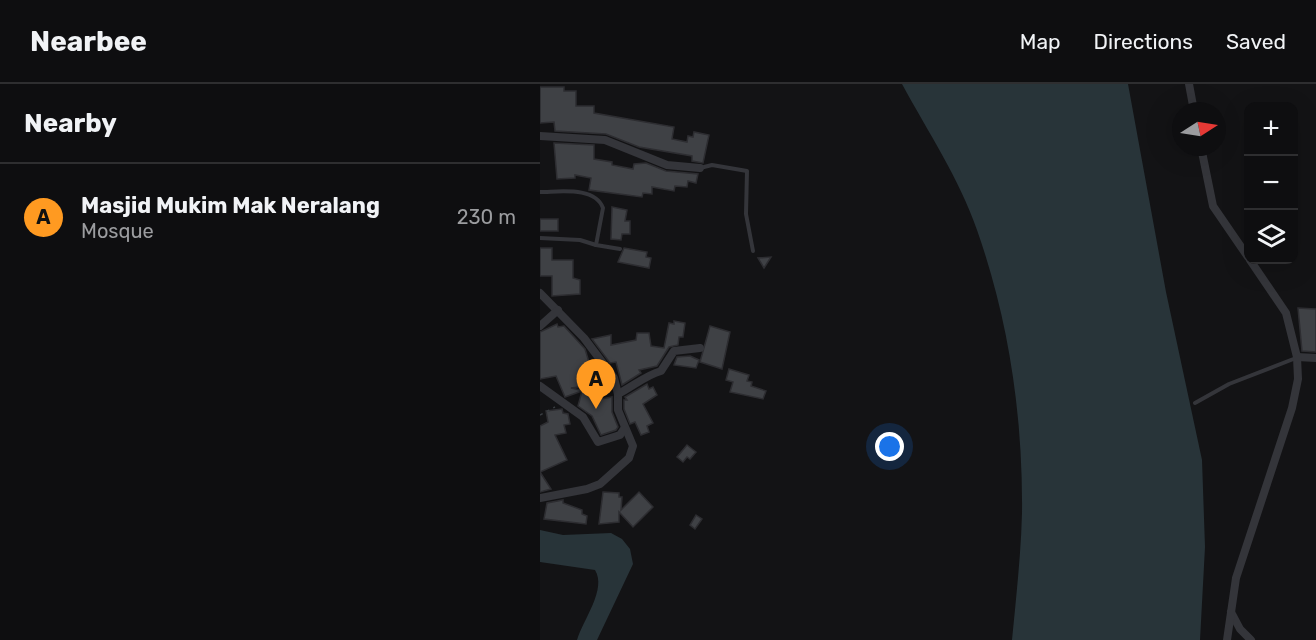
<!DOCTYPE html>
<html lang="en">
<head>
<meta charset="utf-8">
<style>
  body { margin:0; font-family:Rubik,sans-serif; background:#171719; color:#f1f3f6 }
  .controls { position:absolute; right:18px; top:18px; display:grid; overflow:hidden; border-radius:12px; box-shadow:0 6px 24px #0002 }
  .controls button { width:54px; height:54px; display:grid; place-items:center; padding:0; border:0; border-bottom:2px solid #2e2e30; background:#0e0e10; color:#f1f3f6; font:30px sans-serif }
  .compass { position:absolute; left:632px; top:18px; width:54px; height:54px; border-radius:50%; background:#0e0e10; box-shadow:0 6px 24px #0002; rotate:78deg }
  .you { position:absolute; left:350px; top:363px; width:21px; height:21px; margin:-15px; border:4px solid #fff; border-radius:50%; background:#1a73e8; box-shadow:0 0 0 9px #1a73e833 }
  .badge { display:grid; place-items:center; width:39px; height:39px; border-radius:50%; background:#ff9a21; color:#111; font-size:20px; font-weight:700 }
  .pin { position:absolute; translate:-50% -50px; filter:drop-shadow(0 2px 3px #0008) }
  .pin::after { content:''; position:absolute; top:32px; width:21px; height:18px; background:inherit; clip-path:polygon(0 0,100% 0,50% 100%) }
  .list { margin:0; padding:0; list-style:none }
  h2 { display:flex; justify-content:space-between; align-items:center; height:78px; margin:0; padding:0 24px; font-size:26px }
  h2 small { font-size:20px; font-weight:400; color:#9b9c9f }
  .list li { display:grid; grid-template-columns:39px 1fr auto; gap:18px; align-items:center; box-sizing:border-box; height:108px; padding:0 24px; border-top:2px solid #2e2e30 }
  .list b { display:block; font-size:22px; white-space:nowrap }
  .list p { margin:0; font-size:20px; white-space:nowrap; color:#9b9c9f }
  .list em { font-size:20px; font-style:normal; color:#9b9c9f }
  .icon { flex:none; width:33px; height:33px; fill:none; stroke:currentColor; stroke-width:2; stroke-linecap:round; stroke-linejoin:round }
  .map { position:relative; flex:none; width:776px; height:556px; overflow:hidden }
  header { display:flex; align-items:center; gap:36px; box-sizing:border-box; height:84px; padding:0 30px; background:#0e0e10; border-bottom:2px solid #2e2e30 }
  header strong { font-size:28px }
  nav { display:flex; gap:33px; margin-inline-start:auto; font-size:21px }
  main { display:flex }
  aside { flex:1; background:#0e0e10 }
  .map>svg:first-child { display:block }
  .water { fill:#283439 }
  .building { fill:#3f4145; stroke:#2d2d31; stroke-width:1.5 }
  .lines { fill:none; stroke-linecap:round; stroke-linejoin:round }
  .path { stroke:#393d41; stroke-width:1.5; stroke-dasharray:3 4.5; stroke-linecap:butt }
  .service { stroke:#34353a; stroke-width:4 }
  .minor { stroke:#34353a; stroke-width:8 }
</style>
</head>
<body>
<header>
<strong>Nearbee</strong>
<nav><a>Map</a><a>Directions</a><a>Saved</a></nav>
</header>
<main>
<aside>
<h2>Nearby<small></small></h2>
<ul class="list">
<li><span class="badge">A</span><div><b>Masjid Mukim Mak Neralang</b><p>Mosque</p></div><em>230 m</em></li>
</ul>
</aside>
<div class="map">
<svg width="776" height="556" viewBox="0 0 776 556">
  <rect width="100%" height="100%" fill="#131315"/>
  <g class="water">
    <path d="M 362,0 L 588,0 L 626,208 L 662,376 L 665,463 L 660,556 L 472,556 C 476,514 481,471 482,429 C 483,333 469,237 437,146 C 419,94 388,48 362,0 Z"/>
    <path d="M 0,446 L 23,451 L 71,449 L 82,455 L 90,465 L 93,480 L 57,556 L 37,556 C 43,536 67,505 55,486 L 0,478 Z"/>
  </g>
  <g class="building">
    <path d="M 0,3 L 24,3 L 24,7 L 36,7 L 36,22 L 54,22 L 54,29 L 134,43 L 132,55 L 147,58 L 148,52 L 153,53 L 154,48 L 169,51 L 163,79 L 152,77 L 152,72 L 99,63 L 66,50 L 15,47 L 14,38 L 0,39 Z"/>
    <path d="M 14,59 L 54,61 L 54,75 L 72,78 L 72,81 L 93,85 L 94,80 L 106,79 L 126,87 L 158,90 L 156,99 L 148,97 L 147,103 L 135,102 L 134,107 L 112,103 L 112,110 L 103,109 L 102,113 L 49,106 L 51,94 L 35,91 L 35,94 L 17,95 Z"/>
    <path d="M 72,123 L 87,126 L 85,137 L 90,137 L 90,150 L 82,150 L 81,156 L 71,155 Z"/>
    <rect x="0" y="135" width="18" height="12"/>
    <path d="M 0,164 L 12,164 L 12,176 L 33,176 L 33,194 L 40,196 L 40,210 L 12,212 L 12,192 L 0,192 Z"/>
    <path d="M 84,164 L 107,168 L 106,173 L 111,174 L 109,184 L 78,178 Z"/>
    <path d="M 231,173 L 224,184 L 218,174 Z"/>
    <path d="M 758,224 L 776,225 L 776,268 L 762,267 Z"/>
    <path d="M 134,237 L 145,239 L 143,253 L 139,253 L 138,261 L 129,263 L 117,282 L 99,286 L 101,289 L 82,301 L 76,278 L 70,279 L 52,255 L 71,251 L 71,261 L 96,256 L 97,249 L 109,249 L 111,262 L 124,264 L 129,239 L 134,240 Z"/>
    <path d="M 17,240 L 18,243 L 24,242 L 45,265 L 56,301 L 31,304 L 60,310 L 61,315 L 72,313 L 72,328 L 78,343 L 76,346 L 61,351 L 52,332 L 38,322 L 42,307 L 25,313 L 16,292 L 0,295 L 0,248 Z"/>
    <path d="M 170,242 L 190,248 L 182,285 L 160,278 Z"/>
    <path d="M 150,272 L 159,276 L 156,284 L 134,281 L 137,273 Z"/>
    <path d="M 189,285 L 209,291 L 207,297 L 212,298 L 211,302 L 226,307 L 223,315 L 190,308 L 193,298 L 186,296 Z"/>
    <path d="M 107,300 L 109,305 L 113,303 L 117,311 L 103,320 L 113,339 L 107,342 L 109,348 L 101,351 L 95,338 L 90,340 L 84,325 L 84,316 L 87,316 L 85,313 Z"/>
    <path d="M 22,325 L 23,329 L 28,330 L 30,340 L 24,341 L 26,349 L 15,351 L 27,376 L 0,388 L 11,405 L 0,408 L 0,342 L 8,338 L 6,327 Z"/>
    <path d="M 147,361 L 156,368 L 150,375 L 147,373 L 143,378 L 137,373 Z"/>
    <path d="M 63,408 L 79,409 L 79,413 L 82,413 L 81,426 L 99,408 L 113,423 L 93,443 L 79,428 L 79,438 L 59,440 Z"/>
    <path d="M 23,416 L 23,419 L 42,426 L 42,430 L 47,432 L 46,440 L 4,435 L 7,419 Z"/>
    <path d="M 156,431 L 162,435 L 155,445 L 150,441 Z"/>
  </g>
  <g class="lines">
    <path class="path" d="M 0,331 L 15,323"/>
    <g class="service">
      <path d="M 160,84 L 172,81 L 207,87 L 206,130 L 213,167"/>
      <path d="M 0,108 C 19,108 55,102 63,124 L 56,161 L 80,165"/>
      <path d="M 0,154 L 40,156 L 56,161"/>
      <path d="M 655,319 L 689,300 L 756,274"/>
    </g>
    <g class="minor">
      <path d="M 649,0 L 654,27"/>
      <path d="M 0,52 L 65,56 L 127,81 L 160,84"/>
      <path d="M 661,63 L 673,122 L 708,173"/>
      <path d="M 0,209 L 44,254 L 74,294 L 78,310 L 78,326 L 93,362 L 89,374 L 60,400 L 47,405 L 0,414"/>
      <path d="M 0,242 L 18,226"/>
      <path d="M 757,273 L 776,274"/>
      <path d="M 0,302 L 43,333 L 58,358 L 80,351 L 84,345"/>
      <path d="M 78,310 C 92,303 106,291 121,287 L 134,267 L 160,264"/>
      <path d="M 691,528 L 700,545 L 711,556"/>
      <path d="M 687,556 L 696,494 L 752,324 L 758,295 L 757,273 L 746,229 L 710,176"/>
    </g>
  </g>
</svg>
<div class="controls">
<button>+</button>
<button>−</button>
<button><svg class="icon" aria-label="layers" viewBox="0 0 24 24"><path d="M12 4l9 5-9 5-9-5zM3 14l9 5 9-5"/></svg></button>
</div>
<svg class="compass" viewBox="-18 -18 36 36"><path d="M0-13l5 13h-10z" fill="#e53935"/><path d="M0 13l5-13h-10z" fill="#9b9c9f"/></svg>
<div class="you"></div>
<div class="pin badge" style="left:56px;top:325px">A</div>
</div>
</main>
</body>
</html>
